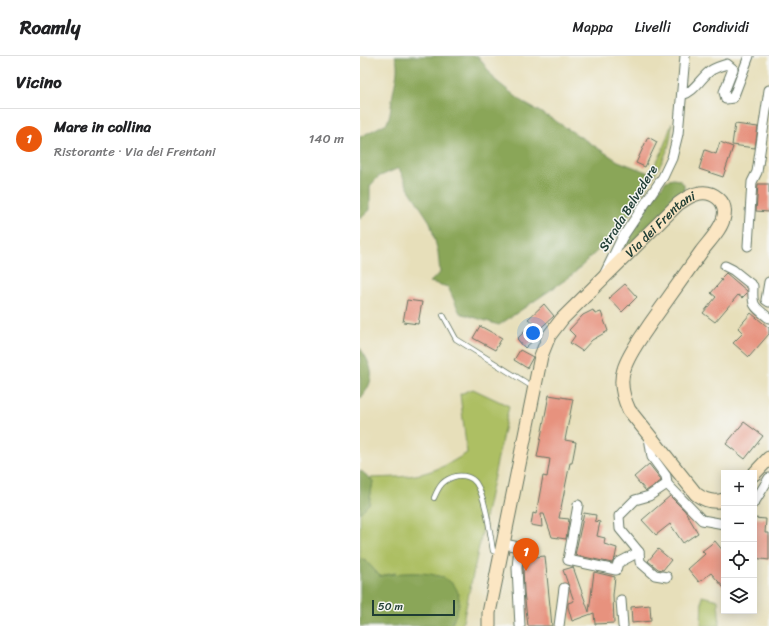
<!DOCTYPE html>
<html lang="it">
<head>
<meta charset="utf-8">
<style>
  body { margin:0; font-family:Sriracha,sans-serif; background:#f2f2f2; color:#202124 }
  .controls { position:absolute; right:12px; bottom:12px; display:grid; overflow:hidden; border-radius:0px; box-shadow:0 2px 10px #0003 }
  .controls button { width:36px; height:36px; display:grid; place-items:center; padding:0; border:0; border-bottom:1px solid #e0e0e0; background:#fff; color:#202124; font:20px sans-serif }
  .scale { position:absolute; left:12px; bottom:10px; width:83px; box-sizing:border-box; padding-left:4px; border:2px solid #1f3d34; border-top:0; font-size:11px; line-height:14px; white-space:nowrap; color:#1f3d34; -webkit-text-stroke:3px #f6f6f2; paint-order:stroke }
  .you { position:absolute; left:173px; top:277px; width:14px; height:14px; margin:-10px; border:3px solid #fff; border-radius:50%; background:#1a73e8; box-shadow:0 0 0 6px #1a73e833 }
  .badge { display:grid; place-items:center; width:26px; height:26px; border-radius:50%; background:#ea580c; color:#fff; font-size:13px; font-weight:700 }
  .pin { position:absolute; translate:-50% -33px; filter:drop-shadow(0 1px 2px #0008) }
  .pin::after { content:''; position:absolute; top:21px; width:14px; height:12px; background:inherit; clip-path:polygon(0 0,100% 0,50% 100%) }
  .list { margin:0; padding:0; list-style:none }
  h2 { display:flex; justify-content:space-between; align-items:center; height:52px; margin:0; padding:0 16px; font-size:17px }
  h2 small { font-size:13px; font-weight:400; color:#757577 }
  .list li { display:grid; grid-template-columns:26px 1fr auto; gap:12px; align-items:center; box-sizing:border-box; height:60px; padding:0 16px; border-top:1px solid #e0e0e0 }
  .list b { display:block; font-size:15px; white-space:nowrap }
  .list p { margin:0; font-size:13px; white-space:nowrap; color:#757577 }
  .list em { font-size:13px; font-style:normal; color:#757577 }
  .icon { flex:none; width:22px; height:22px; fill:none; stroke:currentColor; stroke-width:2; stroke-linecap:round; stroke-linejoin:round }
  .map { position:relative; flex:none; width:409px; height:570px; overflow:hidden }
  header { display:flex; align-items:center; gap:24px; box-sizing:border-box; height:56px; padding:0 20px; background:#fff; border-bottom:1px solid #e0e0e0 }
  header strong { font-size:19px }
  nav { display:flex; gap:22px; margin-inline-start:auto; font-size:14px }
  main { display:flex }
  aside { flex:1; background:#fff }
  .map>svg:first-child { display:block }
  .green { fill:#adbf63; stroke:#667e4c }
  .forest { fill:#8aa659; stroke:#547246 }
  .building { fill:#e7927e }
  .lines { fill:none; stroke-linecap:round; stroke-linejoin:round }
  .lane-casing { stroke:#657663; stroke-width:6 }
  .street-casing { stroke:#657663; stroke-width:11 }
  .secondary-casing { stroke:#657663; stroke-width:15 }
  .lane { stroke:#fff; stroke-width:4.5 }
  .street { stroke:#fff; stroke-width:9 }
  .secondary { stroke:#fbe6c3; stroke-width:13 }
  .labels { text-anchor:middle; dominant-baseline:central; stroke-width:3; stroke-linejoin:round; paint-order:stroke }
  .street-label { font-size:13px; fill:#1f3d34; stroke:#f6f6f2 }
</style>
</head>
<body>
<header>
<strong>Roamly</strong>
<nav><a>Mappa</a><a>Livelli</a><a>Condividi</a></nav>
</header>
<main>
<aside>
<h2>Vicino<small></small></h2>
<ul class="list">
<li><span class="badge">1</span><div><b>Mare in collina</b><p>Ristorante · Via dei Frentani</p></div><em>140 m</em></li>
</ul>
</aside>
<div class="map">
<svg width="409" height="570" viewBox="0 0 409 570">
  <rect width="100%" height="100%" fill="#f6f6f2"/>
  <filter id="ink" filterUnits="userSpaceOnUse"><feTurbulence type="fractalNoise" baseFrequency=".025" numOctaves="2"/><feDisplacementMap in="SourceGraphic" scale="8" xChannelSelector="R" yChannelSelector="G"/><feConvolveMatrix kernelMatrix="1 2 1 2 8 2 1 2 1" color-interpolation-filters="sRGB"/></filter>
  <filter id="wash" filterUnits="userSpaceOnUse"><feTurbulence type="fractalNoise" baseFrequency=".012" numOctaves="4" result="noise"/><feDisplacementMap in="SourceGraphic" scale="16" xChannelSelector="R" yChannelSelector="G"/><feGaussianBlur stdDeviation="0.9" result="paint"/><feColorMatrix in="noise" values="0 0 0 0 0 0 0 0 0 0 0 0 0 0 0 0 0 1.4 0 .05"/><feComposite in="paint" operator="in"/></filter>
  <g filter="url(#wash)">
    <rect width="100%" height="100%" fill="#e7dfba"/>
    <g class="green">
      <path d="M 312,67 C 312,86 305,103 294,119 L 290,117 L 301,98 Z"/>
      <path d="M 113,333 L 149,350 L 102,570 L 91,570 L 99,543 L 35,517 L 20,520 L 6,506 L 0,503 L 0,457 L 9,448 L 13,425 L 9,422 C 30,421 51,422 71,415 C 84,411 95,404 107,397 L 100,338 Z"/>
      <path d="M 342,540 L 358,544 L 360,570 L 341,570 Z"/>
    </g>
    <g class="forest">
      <path d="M 35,0 L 118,0 L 135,24 L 164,47 L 194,64 L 258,105 L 294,119 L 259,174 L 211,220 L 139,269 L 100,257 L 88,231 L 70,226 L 80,217 L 78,196 L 70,166 L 48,132 L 39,112 L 18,121 L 10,130 L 10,154 L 0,163 L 0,81 L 27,67 C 31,57 31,48 33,38 C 35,25 40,13 35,0 Z"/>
      <path d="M 313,123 L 319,124 L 324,128 L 324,133 L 321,139 L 261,200 L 257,196 L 283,155 L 306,125 Z"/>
      <path d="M 0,292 C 14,312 16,324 0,343 Z"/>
      <path d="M 0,414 L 13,425 L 9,448 L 0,457 Z"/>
      <path d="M 0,503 L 6,505 L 20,520 C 41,516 98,510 99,543 C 100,550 94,563 91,570 L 0,570 Z"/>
    </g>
    <g id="blocks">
      <g class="building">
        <path d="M 375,68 L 398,71 L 395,92 L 372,89 Z"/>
        <path d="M 288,81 L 297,86 L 285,111 L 276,107 Z"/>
        <path d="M 360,86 L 373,91 L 363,121 L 339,113 L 345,94 L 356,98 Z"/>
        <path d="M 398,128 L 409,128 L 409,156 L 396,155 Z"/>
        <path d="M 366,217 L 387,235 L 387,237 L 382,242 L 378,239 L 355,266 L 343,257 L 356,241 L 351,237 L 362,224 L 360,223 Z"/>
        <path d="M 265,228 L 277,241 L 262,256 L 249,242 Z"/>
        <path d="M 47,244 L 62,246 L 58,268 L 43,266 Z"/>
        <path d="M 184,248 L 194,260 L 175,277 L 178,280 L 165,292 L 157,283 L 173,267 L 168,263 Z"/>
        <path d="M 233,254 L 235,258 L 241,256 L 248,275 L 232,284 L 222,295 L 210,287 L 215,280 L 209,274 L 223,259 Z"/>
        <path d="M 391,257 L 409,272 L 409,278 L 389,301 L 373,287 L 383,277 L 378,272 Z"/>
        <path d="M 120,270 L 142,282 L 135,294 L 113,282 Z"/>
        <path d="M 160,294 L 173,301 L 167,312 L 154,304 Z"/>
        <path d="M 189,339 L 213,343 L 205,384 L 216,386 L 212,407 L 210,407 L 199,462 L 209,463 L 206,483 L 192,481 L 184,458 L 181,458 L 182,471 L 171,469 L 173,457 L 176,458 L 183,420 L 187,421 L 190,403 L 177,401 Z"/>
        <path d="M 384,366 L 403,380 L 385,403 L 366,388 Z"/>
        <path d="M 289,408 L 300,422 L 301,425 L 286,435 L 274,421 Z"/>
        <path d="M 310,440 L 325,455 L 338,477 L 323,487 L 310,468 L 296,479 L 282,464 Z"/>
        <path d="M 224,457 L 236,459 L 235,465 L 240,466 L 237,480 L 245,482 L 244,488 L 257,492 L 255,502 L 252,507 L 215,499 Z"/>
        <path d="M 394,462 L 406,463 L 405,477 L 409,477 L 409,504 L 394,502 Z"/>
        <path d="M 355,485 L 364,496 L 364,532 L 351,517 L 339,526 L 328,513 L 345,498 L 342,495 Z"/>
        <path d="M 298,493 L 311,504 L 303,514 L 298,513 L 288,505 Z"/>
        <path d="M 185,500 L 192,570 L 168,570 L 164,536 L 163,512 L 164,502 Z"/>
        <path d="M 213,511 L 229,556 L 234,516 L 255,521 L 253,539 L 254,567 L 235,568 L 234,557 L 212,565 L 208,551 L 208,547 L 214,545 L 203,514 Z"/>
        <path d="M 290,549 L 291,565 L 272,567 L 271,551 Z"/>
      </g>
    </g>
  </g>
  <g filter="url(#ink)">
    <use href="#blocks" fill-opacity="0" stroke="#657663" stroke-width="1"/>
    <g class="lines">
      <g class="lane-casing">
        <g id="lane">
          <path d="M 83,259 L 96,283 L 173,331"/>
          <path d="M 74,442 C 79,430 83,423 97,420 C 104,419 112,421 116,427 C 126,442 130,477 133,495 L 140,497"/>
        </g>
      </g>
      <g class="street-casing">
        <g id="street">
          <path d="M 322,39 C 334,36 339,24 349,16 C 353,12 361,10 367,8 L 373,13 L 364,36 L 366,43 L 373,42 L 389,0"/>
          <path d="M 388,190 L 392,126 L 397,116 L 409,34"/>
          <path d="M 365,210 L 373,214 L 393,230 C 392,250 393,250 409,262"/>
          <path d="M 244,219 L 262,182 L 303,121 L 312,102 L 318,78 L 325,0"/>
          <path d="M 409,226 L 406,244 L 409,246"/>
          <path d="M 289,381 L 292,401 L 306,420 L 307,428 L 289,440 L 275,444 L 259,460 L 260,473 L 279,496 L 280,506 L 295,519 L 307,521"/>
          <path d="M 307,428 L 342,464 L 364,468"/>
          <path d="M 394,447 L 409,422"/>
          <path d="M 218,449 L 208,504 L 256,514 L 258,507 L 279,496"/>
          <path d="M 144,488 L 159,491 L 157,512 L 160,570"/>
          <path d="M 261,544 L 263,570"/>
          <path d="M 199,570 L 204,532"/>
        </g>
      </g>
      <g class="secondary-casing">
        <g id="secondary">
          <path d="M 394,418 L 409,402"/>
          <path id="s1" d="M 129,570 L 129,557 L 181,300 L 189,280 L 202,263 L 318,148 C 325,143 332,138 340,137 C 353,135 367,145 364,160 C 362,173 349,185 341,196 C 324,220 307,244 290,268 C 281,282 269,297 264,313 C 259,327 263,341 269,354 L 336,438 C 344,444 354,447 364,444"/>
        </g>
      </g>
      <use href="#lane" class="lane"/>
      <use href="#street" class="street"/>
      <use href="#secondary" class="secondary"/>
    </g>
  </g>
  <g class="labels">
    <g class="street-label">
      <text transform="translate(268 152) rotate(-58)">Strada Belvedere</text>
      <text stroke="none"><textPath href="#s1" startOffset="455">Via dei Frentani</textPath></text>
    </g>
  </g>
</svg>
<div class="controls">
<button>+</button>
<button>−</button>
<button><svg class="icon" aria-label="locate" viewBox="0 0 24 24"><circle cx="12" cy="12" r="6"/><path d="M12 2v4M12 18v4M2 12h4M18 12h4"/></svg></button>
<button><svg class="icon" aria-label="layers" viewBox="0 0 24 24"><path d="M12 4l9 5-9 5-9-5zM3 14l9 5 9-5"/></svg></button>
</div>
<div class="scale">50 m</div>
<div class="you"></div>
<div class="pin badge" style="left:166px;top:515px">1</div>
</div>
</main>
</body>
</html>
